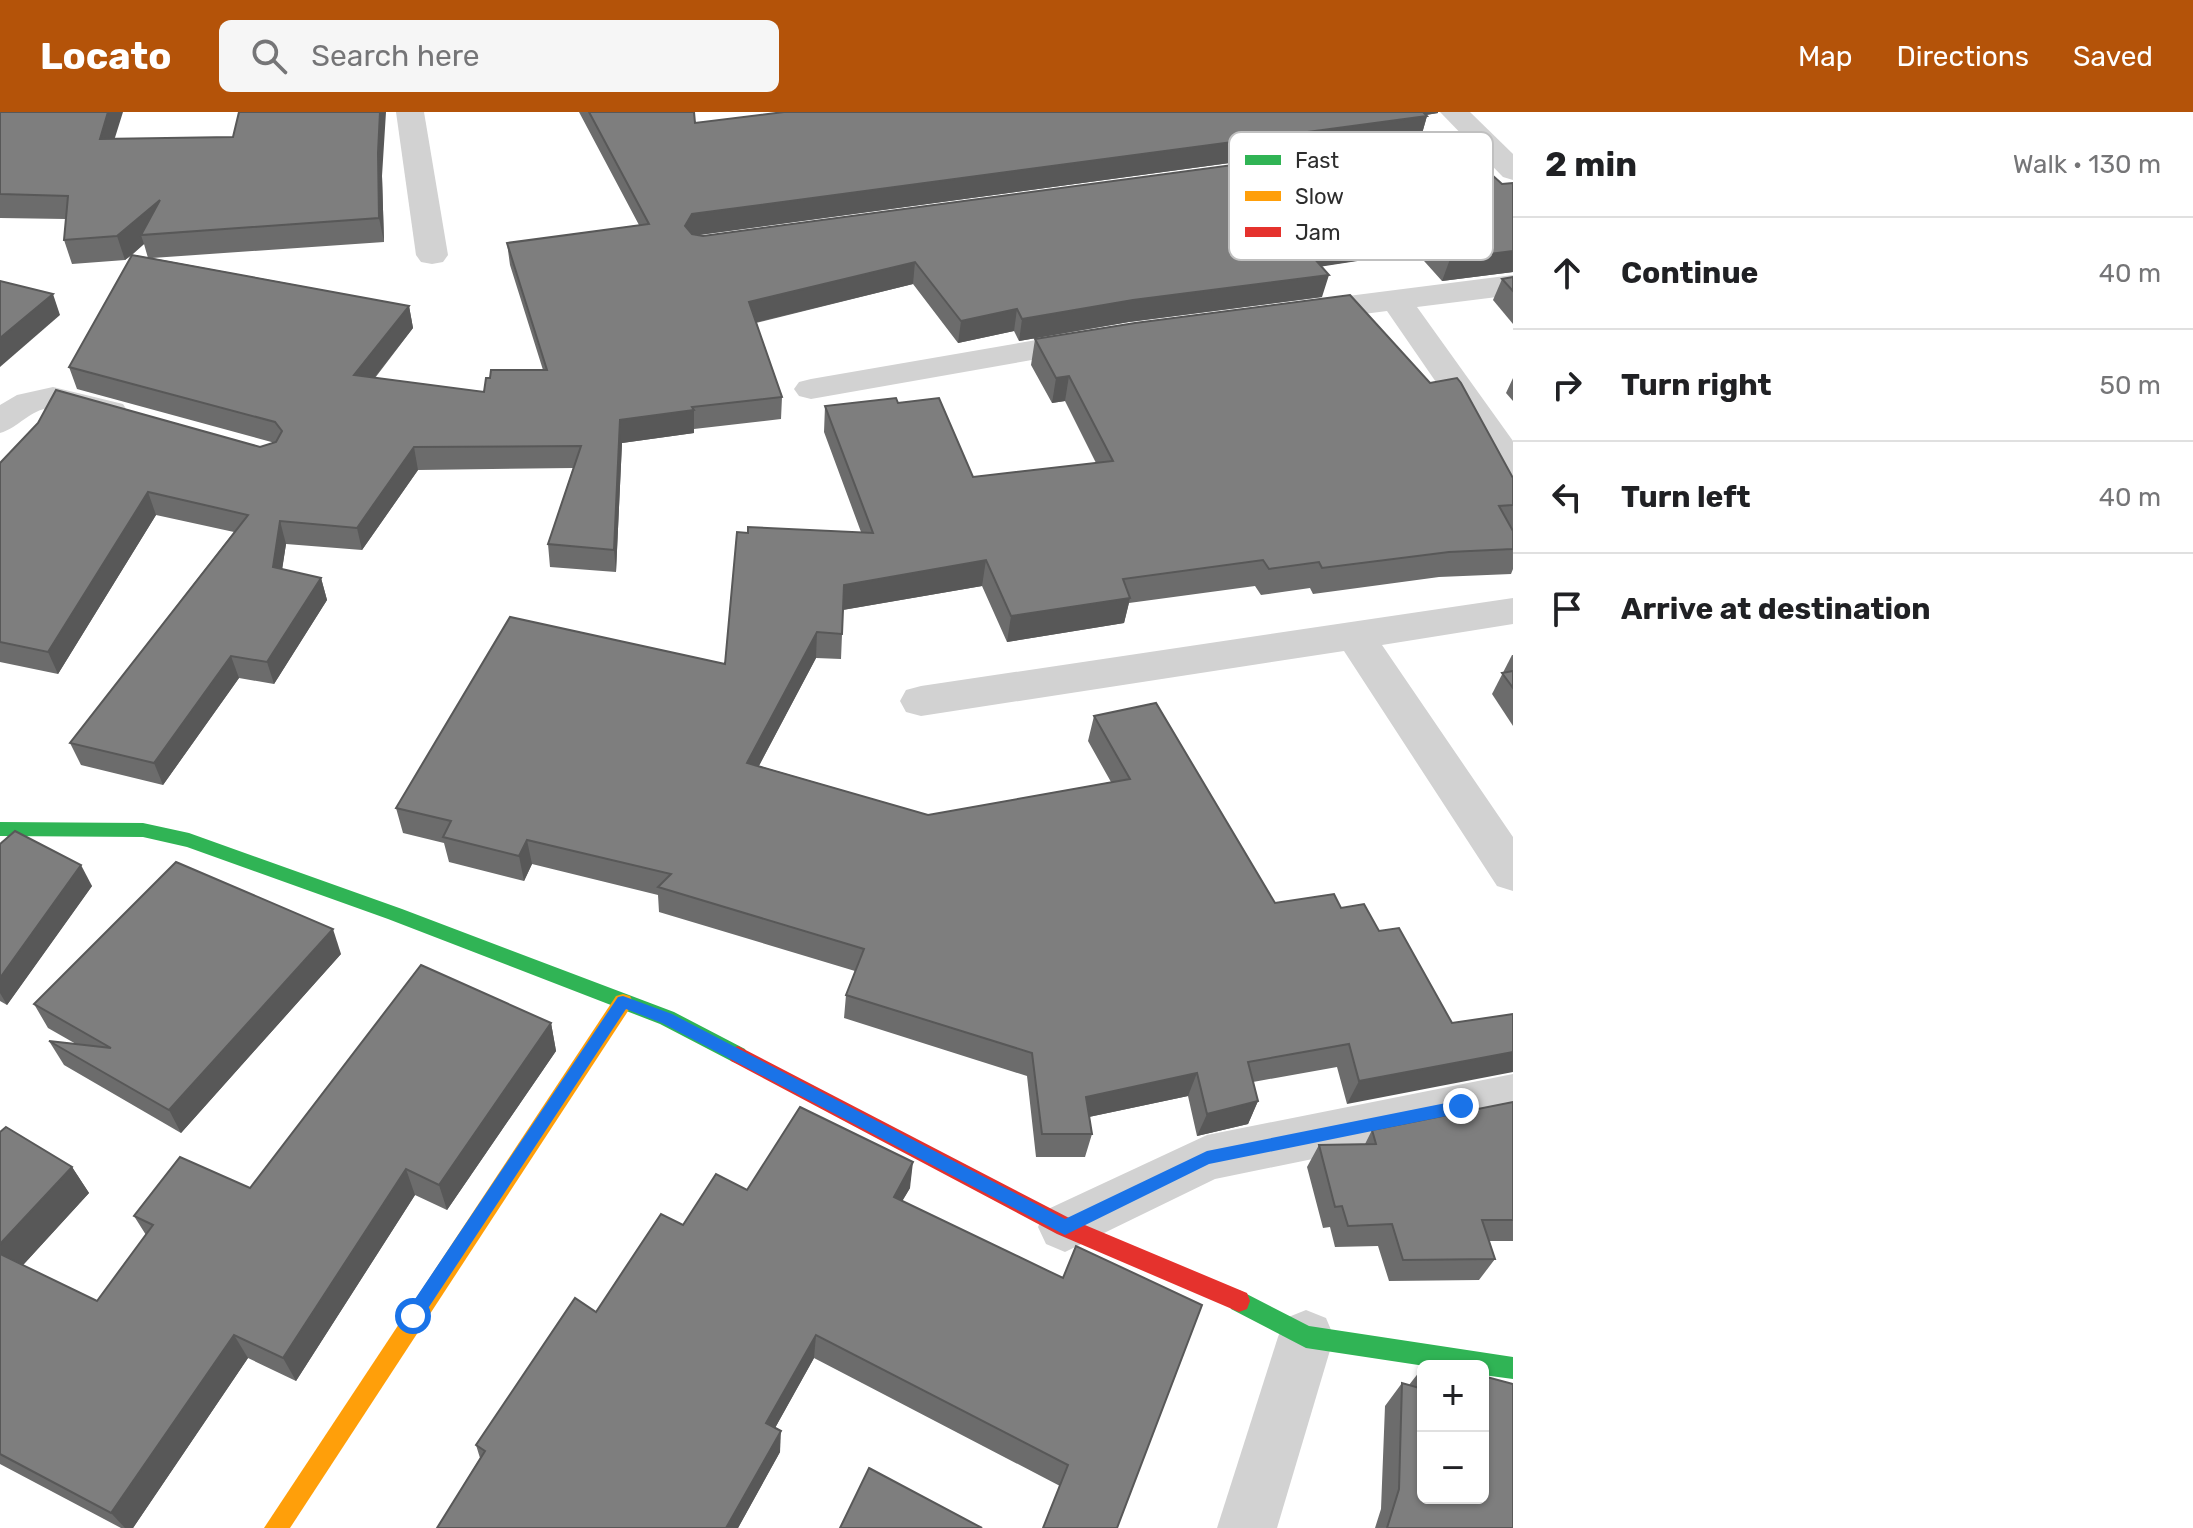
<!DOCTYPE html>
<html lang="en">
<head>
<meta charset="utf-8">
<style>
  body { margin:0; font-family:Rubik,sans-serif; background:#f6f6f6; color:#202124 }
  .controls { position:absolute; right:24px; bottom:24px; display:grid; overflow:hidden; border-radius:12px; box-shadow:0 2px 6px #0004 }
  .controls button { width:72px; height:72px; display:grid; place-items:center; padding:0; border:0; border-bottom:2px solid #e0e0e0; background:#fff; color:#202124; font:40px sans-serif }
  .stop { position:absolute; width:24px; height:24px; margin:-18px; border:6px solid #1a73e8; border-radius:50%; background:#fff }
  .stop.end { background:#1a73e8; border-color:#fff; box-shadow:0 2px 8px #0008 }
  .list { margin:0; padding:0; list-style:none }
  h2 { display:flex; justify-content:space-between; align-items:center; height:104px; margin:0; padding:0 32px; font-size:34px }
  h2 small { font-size:26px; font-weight:400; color:#757577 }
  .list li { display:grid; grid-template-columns:52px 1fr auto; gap:24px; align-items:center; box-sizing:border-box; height:112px; padding:0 32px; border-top:2px solid #e0e0e0 }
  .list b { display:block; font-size:30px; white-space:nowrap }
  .list em { font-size:26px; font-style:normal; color:#757577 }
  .icon { flex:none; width:44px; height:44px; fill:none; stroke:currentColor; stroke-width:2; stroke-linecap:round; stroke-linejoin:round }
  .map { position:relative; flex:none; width:1513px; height:1416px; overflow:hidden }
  header { display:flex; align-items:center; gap:48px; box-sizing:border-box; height:112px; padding:0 40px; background:#b45309; color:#fff }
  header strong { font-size:38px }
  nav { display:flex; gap:44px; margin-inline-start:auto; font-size:28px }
  .search { width:560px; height:72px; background:#f6f6f6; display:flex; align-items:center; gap:20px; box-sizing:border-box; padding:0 28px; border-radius:12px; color:#757577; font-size:30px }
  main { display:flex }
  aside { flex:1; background:#fff }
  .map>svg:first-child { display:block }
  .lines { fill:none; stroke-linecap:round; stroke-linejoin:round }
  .street { fill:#d2d2d2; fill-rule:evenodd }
  .fast { fill:#30b455; fill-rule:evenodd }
  .slow { fill:#ff9f0a; fill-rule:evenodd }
  .jam { fill:#e5322d; fill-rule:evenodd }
  .wall { fill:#6c6c6c; fill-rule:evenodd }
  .shaded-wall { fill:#585858 }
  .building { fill:#7e7e7e; stroke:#585858; stroke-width:2 }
  .route { fill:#1a73e8 }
  .key { fill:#fff; stroke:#c0c0c0; stroke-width:2 }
  .key-label { font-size:22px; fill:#2d2d2d }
</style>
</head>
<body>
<header>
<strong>Locato</strong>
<div class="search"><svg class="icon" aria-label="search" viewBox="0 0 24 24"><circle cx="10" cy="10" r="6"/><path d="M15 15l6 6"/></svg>Search here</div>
<nav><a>Map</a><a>Directions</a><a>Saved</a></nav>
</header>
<main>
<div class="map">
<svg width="1513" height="1416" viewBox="0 0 1513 1416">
  <rect width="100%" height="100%" fill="#fff"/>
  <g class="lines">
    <g class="street">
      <path d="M 396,0 L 424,0 L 448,143 L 443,150 L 432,152 L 421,150 L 416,143 Z"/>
      <path d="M 1440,0 L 1470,0 L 1513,42 L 1513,68 L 1503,65 Z"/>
      <path d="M 1513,163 L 1513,183 L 1417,195 L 1513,329 L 1513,366 L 1500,363 L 1387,199 L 1301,210 L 1289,207 L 1285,200 L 1289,193 L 1301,190 Z"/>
      <path d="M 1094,218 L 1106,221 L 1111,228 L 1106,235 L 811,287 L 799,284 L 794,277 L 799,270 L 811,267 Z"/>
      <path d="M 53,275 L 123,292 L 128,300 L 123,308 C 97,314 76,294 50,296 C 31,297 18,316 0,321 L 0,293 L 17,283 Z"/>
      <path d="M 1513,486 L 1513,512 L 1382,533 L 1513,725 L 1513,779 L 1497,774 L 1344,539 L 921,604 L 906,600 L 900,589 L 906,578 L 921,574 Z"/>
      <path d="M 1513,962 L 1513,1006 L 1215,1067 L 1065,1140 L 1046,1132 L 1038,1115 L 1046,1098 L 1207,1023 Z"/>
      <path d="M 1306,1198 L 1326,1206 L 1334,1225 L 1277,1416 L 1217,1416 L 1278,1225 L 1286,1206 Z"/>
    </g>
    <g class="fast">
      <path d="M 0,710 L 143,711 L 189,721 L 402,797 L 674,900 L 745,937 L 748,943 L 745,949 L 738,952 L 731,949 L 660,912 L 388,807 L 187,735 L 143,725 L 0,724 Z"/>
      <path d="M 1239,1178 L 1309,1214 L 1513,1245 L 1513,1267 L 1483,1263 L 1483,1254 L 1425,1254 L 1306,1236 L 1231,1197 L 1228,1189 L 1231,1181 Z"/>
    </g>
    <g class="slow">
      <path d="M 1483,25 L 1487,26 L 1487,32 L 1401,44 L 1395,40 L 1401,36 Z"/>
      <path d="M 623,882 L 630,884 L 633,890 L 630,896 L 290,1416 L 264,1416 L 616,884 Z"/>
    </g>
    <path class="jam" d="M 738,934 L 1073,1108 L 1247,1181 L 1250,1189 L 1247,1197 L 1239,1200 L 1057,1122 L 731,949 L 728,943 L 731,937 Z"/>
  </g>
  <g class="wall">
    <path d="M 0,0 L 114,27 L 382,64 L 384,130 L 152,146 L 409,194 L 413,216 L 375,266 L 484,280 L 543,258 L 510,153 L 507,131 L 639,113 L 579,0 L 694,0 L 695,11 L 784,0 L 1438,0 L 1438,1 L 1426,3 L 1427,4 L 1421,25 L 698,123 L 703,124 L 1513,71 L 1513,160 L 1442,169 L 1416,140 L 1321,154 L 1322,185 L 1129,210 L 1019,229 L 1014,219 L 958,231 L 913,172 L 756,211 L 782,285 L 781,307 L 694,317 L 694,321 L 622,331 L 616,460 L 550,455 L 548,432 L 573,356 L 418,358 L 362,438 L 286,432 L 282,457 L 321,466 L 327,488 L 274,572 L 239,566 L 163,673 L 81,653 L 70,631 L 234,420 L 156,403 L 58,562 L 0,550 L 0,351 L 260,335 L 275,331 L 77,277 L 69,255 L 132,143 L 125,148 L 72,152 L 64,128 L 66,107 L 0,106 ZM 144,132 L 148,146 L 132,143 Z"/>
    <path d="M 1513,165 L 1513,212 L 1493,188 L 1502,167 Z"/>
    <path d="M 1035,227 L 1513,366 L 1513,457 L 1511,462 L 1439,465 L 1313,482 L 1310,476 L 1261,483 L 1255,474 L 1129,491 L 1124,511 L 1007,530 L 982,474 L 843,498 L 841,547 L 816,546 L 759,654 L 928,703 L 1111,670 L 1088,629 L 1094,604 L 1275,791 L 1341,796 L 1379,819 L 1452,911 L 1347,992 L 1337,955 L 1253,970 L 1258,989 L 1248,1012 L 1197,1024 L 1188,984 L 1089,1005 L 1092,1022 L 1085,1045 L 1036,1045 L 1027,964 L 844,906 L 846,883 L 855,859 L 659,800 L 658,783 L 532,752 L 524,769 L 449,750 L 444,731 L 403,721 L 396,696 L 725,552 L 748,421 L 861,420 L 824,320 L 825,294 L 898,291 L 973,365 L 1096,351 L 1065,289 L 1052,291 L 1031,253 Z"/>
    <path d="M 1513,266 L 1513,289 L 1506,281 Z"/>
    <path d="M 1512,543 L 1513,543 L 1513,614 L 1492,582 Z"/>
    <path d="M 0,732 L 92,774 L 7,893 L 0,889 Z"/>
    <path d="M 341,842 L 181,1021 L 64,953 L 49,929 L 76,932 L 48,916 L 34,892 Z"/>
    <path d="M 551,911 L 556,939 L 447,1098 L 415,1083 L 296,1269 L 248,1246 L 133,1416 L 121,1416 L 0,1352 L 0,1020 L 72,1055 L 89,1081 L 23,1153 L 97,1189 L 146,1123 L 134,1104 L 250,1076 Z"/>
    <path d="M 1513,990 L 1513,1129 L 1489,1129 L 1495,1147 L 1479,1168 L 1389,1169 L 1378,1134 L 1335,1135 L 1330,1115 L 1323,1116 L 1307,1055 L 1319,1033 L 1365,1032 L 1372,1018 Z"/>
    <path d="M 910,1076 L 902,1089 L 1063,1166 L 1202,1193 L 1060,1374 L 814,1246 L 775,1316 L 780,1340 L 738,1416 L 437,1416 L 480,1346 L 476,1333 L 596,1200 L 683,1113 L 747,1078 Z"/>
    <path d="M 1423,1255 L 1423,1386 L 1513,1416 L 1375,1416 L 1381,1397 L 1385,1294 L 1402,1271 L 1409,1273 Z"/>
  </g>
  <g class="shaded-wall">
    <path d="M 108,0 L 123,0 L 107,51 L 100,27 Z"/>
    <path d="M 380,0 L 386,0 L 382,64 L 384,130 L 379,106 L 378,41 Z"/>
    <path d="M 1403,0 L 1438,0 L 1438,1 L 1401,7 Z"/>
    <path d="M 1427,4 L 1421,25 L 692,124 L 685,114 L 692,102 Z"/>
    <path d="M 160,88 L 141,123 L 144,132 L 125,148 L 117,124 Z"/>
    <path d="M 1424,119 L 1416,140 L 1299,158 L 1305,136 Z"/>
    <path d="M 1513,139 L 1513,160 L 1442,169 L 1450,147 Z"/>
    <path d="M 915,150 L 913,172 L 749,212 L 749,190 Z"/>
    <path d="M 1329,163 L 1322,185 L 1129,210 L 1019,229 L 1022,207 L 1133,188 Z"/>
    <path d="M 53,182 L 60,203 L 0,255 L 0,226 Z"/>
    <path d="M 409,194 L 413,216 L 359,285 L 354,263 Z"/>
    <path d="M 1017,197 L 1014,219 L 958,231 L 961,209 Z"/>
    <path d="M 1069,264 L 1065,289 L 1052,291 L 1056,266 Z"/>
    <path d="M 694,298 L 694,321 L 622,331 L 616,460 L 614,438 L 620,308 Z"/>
    <path d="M 414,335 L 418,358 L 362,438 L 357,416 Z"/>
    <path d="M 148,380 L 156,403 L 58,562 L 48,540 Z"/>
    <path d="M 280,409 L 286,432 L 279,478 L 273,455 Z"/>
    <path d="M 986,448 L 982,474 L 842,498 L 844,473 Z"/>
    <path d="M 321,466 L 327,488 L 274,572 L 267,550 Z"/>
    <path d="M 1130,486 L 1124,511 L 1007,530 L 1011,504 Z"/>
    <path d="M 817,520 L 816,546 L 747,676 L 747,651 Z"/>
    <path d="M 231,544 L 239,566 L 163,673 L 154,651 Z"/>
    <path d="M 527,728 L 532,752 L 524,769 L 519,744 Z"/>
    <path d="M 81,753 L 92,774 L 7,893 L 0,881 L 0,866 Z"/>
    <path d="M 333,817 L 341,842 L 181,1021 L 169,998 Z"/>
    <path d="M 551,911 L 556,939 L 447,1098 L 439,1073 Z"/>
    <path d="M 1513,940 L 1513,960 L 1347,992 L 1359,969 Z"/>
    <path d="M 1197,961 L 1188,984 L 1079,1007 L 1086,985 Z"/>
    <path d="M 1258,989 L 1248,1012 L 1197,1024 L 1207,1002 Z"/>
    <path d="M 913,1050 L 910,1076 L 890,1110 L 894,1085 Z"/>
    <path d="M 72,1055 L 89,1081 L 13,1164 L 0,1148 L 0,1132 Z"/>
    <path d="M 406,1057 L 415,1083 L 296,1269 L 283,1246 Z"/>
    <path d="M 234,1223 L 248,1246 L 133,1416 L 125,1416 L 111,1401 Z"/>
    <path d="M 816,1223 L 814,1246 L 766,1332 L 766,1311 Z"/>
    <path d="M 781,1319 L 780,1340 L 738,1416 L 726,1416 Z"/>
  </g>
  <g class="building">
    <path d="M 0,0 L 108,0 L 100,27 L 233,25 L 239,0 L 380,0 L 378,41 L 379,106 L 141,123 L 160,88 L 117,124 L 64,128 L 68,84 L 0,82 Z"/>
    <path d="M 589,0 L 694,0 L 695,11 L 784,0 L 1423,0 L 1427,4 L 692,102 L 685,114 L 692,122 L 703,124 L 1449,24 L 1502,72 L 1513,71 L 1513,139 L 1450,147 L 1424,119 L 1305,136 L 1329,163 L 1133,188 L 1022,207 L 1017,197 L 961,209 L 915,150 L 749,190 L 782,285 L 692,295 L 694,298 L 620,308 L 614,438 L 548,432 L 581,334 L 414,335 L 357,416 L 280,409 L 273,455 L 321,466 L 267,550 L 231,544 L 154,651 L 70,631 L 248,403 L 148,380 L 48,540 L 0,530 L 0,351 L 38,311 L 56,278 L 260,335 L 276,330 L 282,319 L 275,310 L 69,255 L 132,143 L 409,194 L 354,263 L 484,280 L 486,266 L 490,266 L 491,258 L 547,258 L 507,131 L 649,112 Z"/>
    <path d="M 1513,165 L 1513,179 L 1502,167 Z"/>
    <path d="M 0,169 L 53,182 L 0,226 Z"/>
    <path d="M 1350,183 L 1430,271 L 1457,266 L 1461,271 L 1513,366 L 1513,393 L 1499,394 L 1513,419 L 1513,437 L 1449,440 L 1322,456 L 1319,450 L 1269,457 L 1263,448 L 1123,467 L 1130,486 L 1011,504 L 986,448 L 844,473 L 842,522 L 817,520 L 747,651 L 928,703 L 1130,667 L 1094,604 L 1156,591 L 1275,791 L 1334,782 L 1341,796 L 1364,792 L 1379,819 L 1399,816 L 1452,911 L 1513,902 L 1513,940 L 1359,969 L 1349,932 L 1248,950 L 1258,989 L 1207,1002 L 1197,961 L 1086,985 L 1092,1022 L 1042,1022 L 1032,941 L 846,883 L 864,837 L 658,775 L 671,762 L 527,728 L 519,744 L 443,725 L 451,709 L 396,696 L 510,505 L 725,552 L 737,420 L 748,421 L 748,415 L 873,421 L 825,294 L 896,286 L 898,291 L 939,286 L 973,365 L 1113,349 L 1069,264 L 1056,266 L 1035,227 L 1135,211 Z"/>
    <path d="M 1513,559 L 1513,576 L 1502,561 Z"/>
    <path d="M 15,719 L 81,753 L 0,866 L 0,732 Z"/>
    <path d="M 176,750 L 333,817 L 169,998 L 49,929 L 111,936 L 34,892 Z"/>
    <path d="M 421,853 L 551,911 L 439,1073 L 406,1057 L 283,1246 L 234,1223 L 111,1401 L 0,1342 L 0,1142 L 97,1189 L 153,1113 L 134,1104 L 180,1045 L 250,1076 Z"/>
    <path d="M 1513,990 L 1513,1108 L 1482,1108 L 1495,1147 L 1403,1148 L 1392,1112 L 1348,1114 L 1342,1094 L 1335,1095 L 1319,1033 L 1376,1032 L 1372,1018 Z"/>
    <path d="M 800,995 L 913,1050 L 894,1085 L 1063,1166 L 1076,1134 L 1202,1193 L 1117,1416 L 1043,1416 L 1068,1353 L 816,1223 L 766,1311 L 781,1319 L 726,1416 L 437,1416 L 485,1339 L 476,1333 L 575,1186 L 596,1200 L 661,1102 L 683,1113 L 716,1062 L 747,1078 Z"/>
    <path d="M 6,1015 L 72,1055 L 0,1132 L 0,1020 Z"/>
    <path d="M 1427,1250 L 1443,1254 L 1427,1254 Z"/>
    <path d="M 1483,1264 L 1513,1272 L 1513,1416 L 1387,1416 L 1399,1377 L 1402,1271 L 1423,1277 L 1423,1386 L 1483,1386 Z"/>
    <path d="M 869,1356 L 982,1416 L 840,1416 Z"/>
  </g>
  <path class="route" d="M 623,884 L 672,902 L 1065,1107 L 1207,1039 L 1461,988 L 1468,994 L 1461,1001 L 1209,1052 L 1065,1123 L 662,911 L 626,897 L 419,1210 L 407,1210 L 407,1199 L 618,885 Z"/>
  <rect x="1229" y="20" width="264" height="128" rx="12" class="key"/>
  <rect x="1245" y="43" width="36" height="10" fill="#30b455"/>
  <rect x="1245" y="79" width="36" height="10" fill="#ff9f0a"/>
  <rect x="1245" y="115" width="36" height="10" fill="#e5322d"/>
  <g class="key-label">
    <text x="1295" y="56">Fast</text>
    <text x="1295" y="92">Slow</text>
    <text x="1295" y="128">Jam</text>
  </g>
</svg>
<div class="controls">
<button>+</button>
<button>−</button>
</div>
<div class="stop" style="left:413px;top:1204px"></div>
<div class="stop end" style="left:1461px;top:994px"></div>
</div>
<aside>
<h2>2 min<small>Walk · 130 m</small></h2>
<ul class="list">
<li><svg class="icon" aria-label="ahead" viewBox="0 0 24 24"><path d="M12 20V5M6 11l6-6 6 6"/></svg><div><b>Continue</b></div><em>40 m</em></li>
<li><svg class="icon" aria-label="right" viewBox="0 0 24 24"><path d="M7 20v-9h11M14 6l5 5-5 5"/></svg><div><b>Turn right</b></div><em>50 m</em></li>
<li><svg class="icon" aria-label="left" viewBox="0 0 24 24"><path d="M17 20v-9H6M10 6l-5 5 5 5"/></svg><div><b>Turn left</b></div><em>40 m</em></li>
<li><svg class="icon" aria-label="arrive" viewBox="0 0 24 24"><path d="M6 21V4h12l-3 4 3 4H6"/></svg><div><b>Arrive at destination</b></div></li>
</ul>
</aside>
</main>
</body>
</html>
